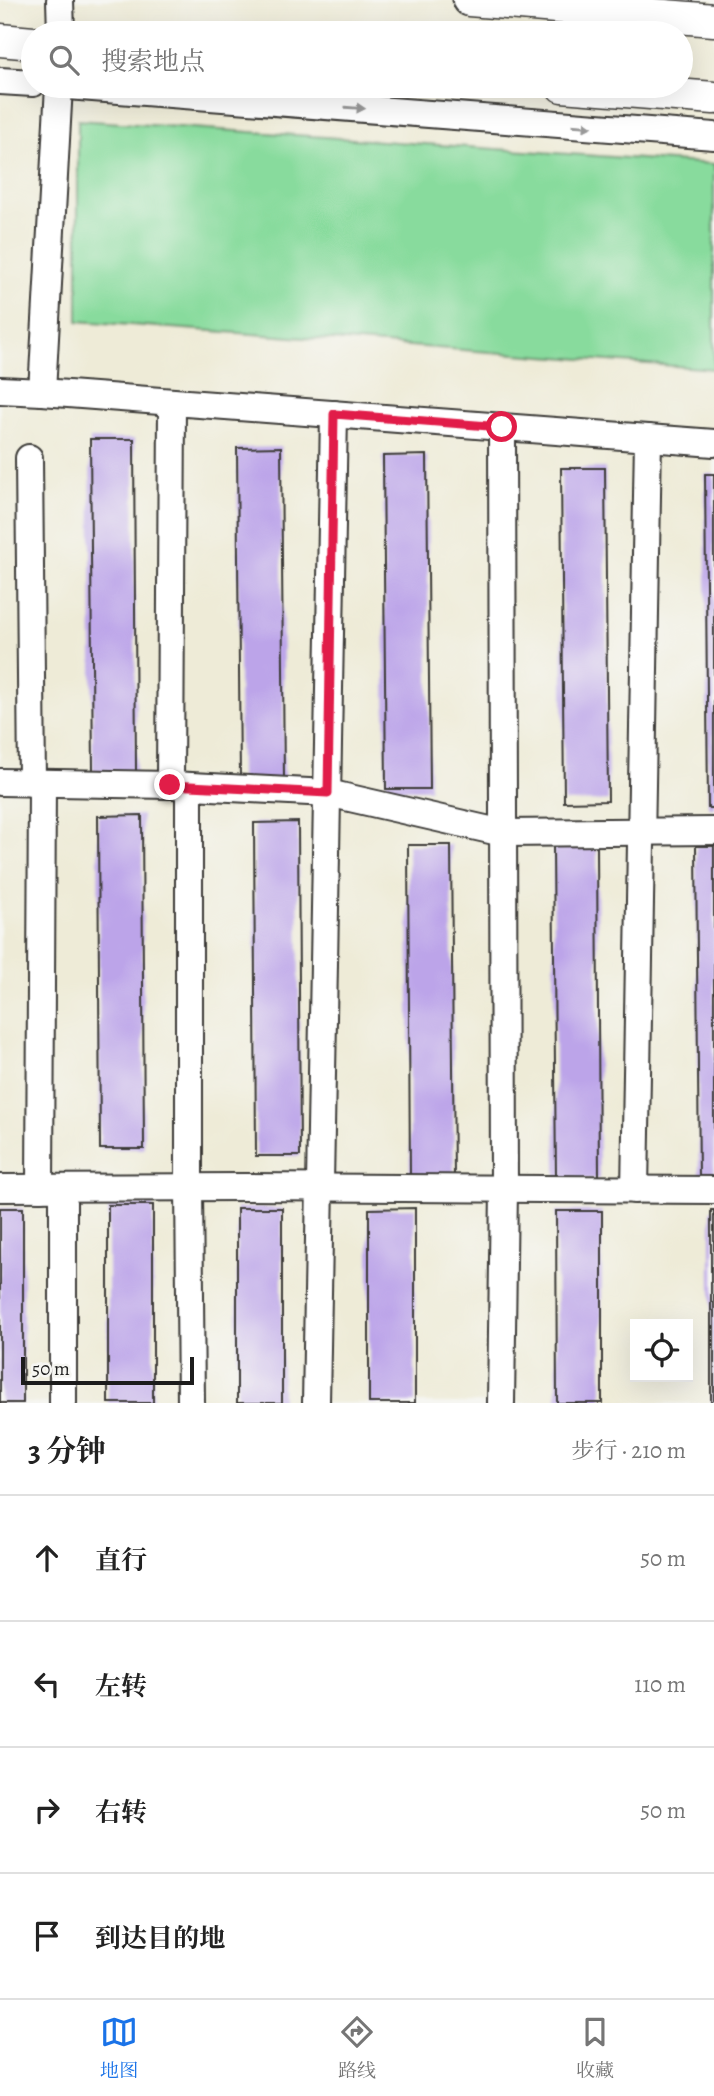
<!DOCTYPE html>
<html lang="zh">
<head>
<meta charset="utf-8">
<style>
  body { margin:0; font-family:Alegreya,"Noto Serif SC",serif; background:#f6f6f6; color:#222 }
  .controls { position:absolute; right:21px; bottom:21px; display:grid; overflow:hidden; border-radius:0px; box-shadow:0 7px 28px #0002 }
  .controls button { width:63px; height:63px; display:grid; place-items:center; padding:0; border:0; border-bottom:2px solid #e0e0e0; background:#fff; color:#222; font:35px sans-serif }
  .scale { position:absolute; left:21px; bottom:18px; width:173px; box-sizing:border-box; padding-left:7px; border:4px solid #1c1c1c; border-top:0; font-size:19px; line-height:24px; white-space:nowrap; color:#1c1c1c; -webkit-text-stroke:5px #f6f6f2; paint-order:stroke }
  .stop { position:absolute; width:21px; height:21px; margin:-16px; border:5px solid #e11d48; border-radius:50%; background:#fff }
  .stop.end { background:#e11d48; border-color:#fff; box-shadow:0 2px 7px #0008 }
  .list { margin:0; padding:0; list-style:none }
  h2 { display:flex; justify-content:space-between; align-items:center; height:91px; margin:0; padding:0 28px; font-size:30px }
  h2 small { font-size:23px; font-weight:400; color:#767676 }
  .list li { display:grid; grid-template-columns:46px 1fr auto; gap:21px; align-items:center; box-sizing:border-box; height:126px; padding:0 28px; border-top:2px solid #e0e0e0 }
  .list b { display:block; font-size:26px; white-space:nowrap }
  .list em { font-size:23px; font-style:normal; color:#767676 }
  .icon { flex:none; width:38px; height:38px; fill:none; stroke:currentColor; stroke-width:2; stroke-linecap:round; stroke-linejoin:round }
  .map { position:relative; flex:none; width:714px; height:1403px; overflow:hidden }
  .search { position:absolute; background:#fff; box-shadow:0 7px 28px #0002; left:21px; right:21px; top:21px; height:77px; display:flex; align-items:center; gap:18px; box-sizing:border-box; padding:0 24px; border-radius:38px; color:#767676; font-size:26px }
  .sheet { height:595px; background:#fff }
  nav { display:flex; justify-content:space-around; align-items:center; box-sizing:border-box; height:98px; border-top:2px solid #e0e0e0; background:#fff; font-size:19px; color:#767676 }
  nav a { display:grid; justify-items:center; gap:4px }
  nav .on { color:#1a73e8 }
  .map>svg:first-child { display:block }
  .green { fill:#88db9d; stroke:#527c5c; stroke-width:2 }
  .building { fill:#bca4e9 }
  .lines { fill:none; stroke-linecap:round; stroke-linejoin:round }
  .minor-casing { stroke:#3c3b38; stroke-width:30 }
  .major-casing { stroke:#3c3b38; stroke-width:35 }
  .minor { stroke:#fff; stroke-width:26 }
  .major { stroke:#fff; stroke-width:32 }
  .oneway { fill:#999 }
  .route { stroke:#e11d48; stroke-width:9 }
</style>
</head>
<body>
<div class="map">
<svg width="714" height="1403" viewBox="0 0 714 1403">
  <rect width="100%" height="100%" fill="#f6f6f2"/>
  <filter id="ink" filterUnits="userSpaceOnUse"><feTurbulence type="fractalNoise" baseFrequency=".0143" numOctaves="2"/><feDisplacementMap in="SourceGraphic" scale="14" xChannelSelector="R" yChannelSelector="G"/><feConvolveMatrix kernelMatrix="1 2 1 2 8 2 1 2 1" color-interpolation-filters="sRGB"/></filter>
  <filter id="wash" filterUnits="userSpaceOnUse"><feTurbulence type="fractalNoise" baseFrequency=".00686" numOctaves="4" result="noise"/><feDisplacementMap in="SourceGraphic" scale="28" xChannelSelector="R" yChannelSelector="G"/><feGaussianBlur stdDeviation="1.57" result="paint"/><feColorMatrix in="noise" values="0 0 0 0 0 0 0 0 0 0 0 0 0 0 0 0 0 1.4 0 .05"/><feComposite in="paint" operator="in"/></filter>
  <g filter="url(#wash)">
    <rect width="100%" height="100%" fill="#eeebd7"/>
    <path class="green" d="M 78,120 L 714,164 L 714,369 L 78,321 Z"/>
    <g id="blocks">
      <g class="building">
        <path d="M 90,439 L 134,439 L 136,772 L 93,773 Z"/>
        <path d="M 281,447 L 284,781 L 240,781 L 237,448 Z"/>
        <path d="M 427,455 L 430,789 L 386,789 L 383,456 Z"/>
        <path d="M 561,468 L 605,468 L 608,801 L 564,802 Z"/>
        <path d="M 705,474 L 714,474 L 714,808 L 708,808 Z"/>
        <path d="M 142,815 L 144,1149 L 100,1149 L 98,816 Z"/>
        <path d="M 298,822 L 300,1156 L 256,1156 L 254,823 Z"/>
        <path d="M 408,845 L 451,845 L 454,1178 L 410,1179 Z"/>
        <path d="M 597,845 L 599,1179 L 556,1179 L 553,846 Z"/>
        <path d="M 696,846 L 714,846 L 714,1179 L 699,1179 Z"/>
        <rect x="108" y="1205" width="45" height="198"/>
        <rect x="0" y="1208" width="23" height="195"/>
        <rect x="237" y="1208" width="45" height="195"/>
        <path d="M 415,1208 L 415,1403 L 369,1403 L 369,1209 Z"/>
        <rect x="711" y="1210" width="3" height="193"/>
        <path d="M 556,1211 L 602,1211 L 602,1403 L 557,1403 Z"/>
      </g>
    </g>
  </g>
  <g filter="url(#ink)">
    <use href="#blocks" fill-opacity="0" stroke="#3c3b38" stroke-width="2"/>
    <g class="lines">
      <g class="minor-casing">
        <g id="minor">
          <path d="M 60,0 L 61,33"/>
          <path d="M 0,81 L 33,83"/>
          <path d="M 67,86 L 714,136"/>
          <path d="M 0,390 L 42,392 L 714,443"/>
          <path d="M 42,392 L 59,86"/>
          <path d="M 29,458 L 32,783"/>
          <path d="M 0,782 L 170,785 L 172,402"/>
          <path d="M 172,785 L 328,793 L 503,833 L 714,831"/>
          <path d="M 189,786 L 189,1187 L 191,1403"/>
          <path d="M 0,1188 L 245,1187 L 714,1190"/>
          <path d="M 40,1188 L 42,783"/>
          <path d="M 63,1188 L 63,1403"/>
          <path d="M 635,1190 L 648,438"/>
          <path d="M 316,1403 L 334,414"/>
          <path d="M 501,1403 L 504,1189 L 502,427"/>
        </g>
      </g>
      <g class="major-casing">
        <g id="major">
          <path d="M 469,0 L 714,20"/>
          <path d="M 0,40 L 33,43"/>
          <path d="M 562,86 L 714,98"/>
        </g>
      </g>
      <use href="#minor" class="minor"/>
      <use href="#major" class="major"/>
    </g>
    <defs><path id="oneway-solid" d="M-6-.8H1V-3.2L6.5 0L1 3.2V.8H-6Z" transform="scale(1.75)"/></defs>
    <g class="oneway">
      <use href="#oneway-solid" transform="translate(355 108) rotate(4)"/>
      <use href="#oneway-solid" transform="translate(582 126) rotate(4)"/>
    </g>
  </g>
  <g class="lines" filter="url(#ink)">
    <path class="route" d="M 170,785 L 328,793 L 334,414 L 502,427"/>
  </g>
</svg>
<div class="controls">
<button><svg class="icon" aria-label="locate" viewBox="0 0 24 24"><circle cx="12" cy="12" r="6"/><path d="M12 2v4M12 18v4M2 12h4M18 12h4"/></svg></button>
</div>
<div class="scale">50 m</div>
<div class="stop" style="left:502px;top:427px"></div>
<div class="stop end" style="left:170px;top:785px"></div>
<div class="search"><svg class="icon" aria-label="search" viewBox="0 0 24 24"><circle cx="10" cy="10" r="6"/><path d="M15 15l6 6"/></svg>搜索地点</div>
</div>
<section class="sheet">
<h2>3 分钟<small>步行 · 210 m</small></h2>
<ul class="list">
<li><svg class="icon" aria-label="ahead" viewBox="0 0 24 24"><path d="M12 20V5M6 11l6-6 6 6"/></svg><div><b>直行</b></div><em>50 m</em></li>
<li><svg class="icon" aria-label="left" viewBox="0 0 24 24"><path d="M17 20v-9H6M10 6l-5 5 5 5"/></svg><div><b>左转</b></div><em>110 m</em></li>
<li><svg class="icon" aria-label="right" viewBox="0 0 24 24"><path d="M7 20v-9h11M14 6l5 5-5 5"/></svg><div><b>右转</b></div><em>50 m</em></li>
<li><svg class="icon" aria-label="arrive" viewBox="0 0 24 24"><path d="M6 21V4h12l-3 4 3 4H6"/></svg><div><b>到达目的地</b></div></li>
</ul>
</section>
<nav>
<a class="on"><svg class="icon" aria-label="map" viewBox="0 0 24 24"><path d="M3 6l6-2 6 2 6-2v14l-6 2-6-2-6 2zM9 4v14M15 6v14"/></svg>地图</a>
<a><svg class="icon" aria-label="directions" viewBox="0 0 24 24"><path d="M12 3l9 9-9 9-9-9zM9 14v-3h6M13 9l2 2-2 2"/></svg>路线</a>
<a><svg class="icon" aria-label="saved" viewBox="0 0 24 24"><path d="M7 4h10v16l-5-4-5 4z"/></svg>收藏</a>
</nav>
</body>
</html>
